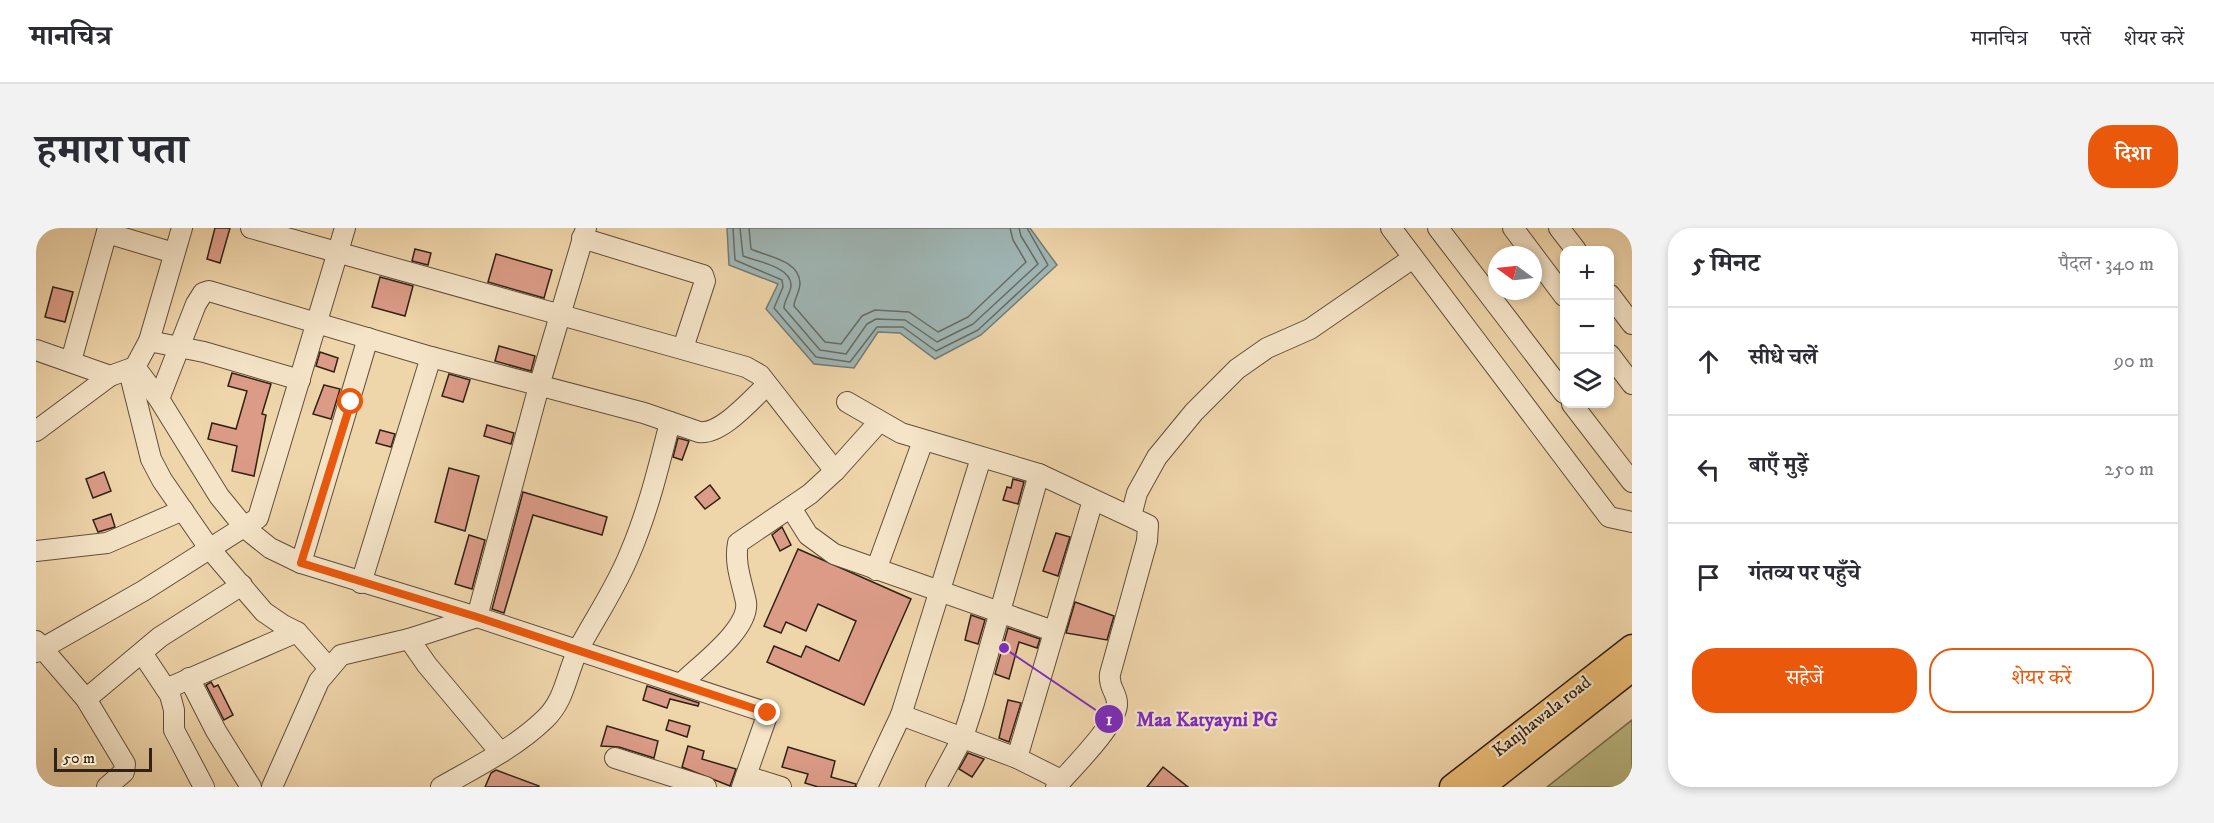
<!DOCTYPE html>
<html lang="hi">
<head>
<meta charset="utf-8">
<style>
  body { margin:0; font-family:"IM FELL DW Pica","Noto Serif Devanagari",serif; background:#f2f2f3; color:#2b2b33 }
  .controls { position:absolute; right:18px; top:18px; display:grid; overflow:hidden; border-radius:12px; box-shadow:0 3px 9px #0003 }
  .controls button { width:54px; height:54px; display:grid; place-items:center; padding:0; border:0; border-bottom:2px solid #e1e1e2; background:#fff; color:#2b2b33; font:30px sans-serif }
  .compass { position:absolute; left:1452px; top:18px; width:54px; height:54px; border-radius:50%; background:#fff; box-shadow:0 3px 9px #0003; rotate:285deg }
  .scale { position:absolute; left:18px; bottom:15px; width:98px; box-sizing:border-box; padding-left:6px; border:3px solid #302214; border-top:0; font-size:16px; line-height:21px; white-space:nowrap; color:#302214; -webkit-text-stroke:4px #f5e4c8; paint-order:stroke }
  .stop { position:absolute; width:18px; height:18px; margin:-14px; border:4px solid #ea580c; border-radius:50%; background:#fff }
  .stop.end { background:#ea580c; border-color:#fff; box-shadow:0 2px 6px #0008 }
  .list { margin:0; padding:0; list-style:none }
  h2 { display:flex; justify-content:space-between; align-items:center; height:78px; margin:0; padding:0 24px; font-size:26px }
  h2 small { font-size:20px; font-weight:400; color:#7c7c81 }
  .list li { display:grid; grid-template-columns:39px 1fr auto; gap:18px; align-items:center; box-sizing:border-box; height:108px; padding:0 24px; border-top:2px solid #e1e1e2 }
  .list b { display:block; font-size:22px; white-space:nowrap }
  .list em { font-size:20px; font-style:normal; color:#7c7c81 }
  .actions { display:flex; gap:12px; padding:18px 24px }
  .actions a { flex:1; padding:14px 0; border:2px solid #ea580c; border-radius:24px; text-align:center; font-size:21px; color:#ea580c }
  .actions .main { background:#ea580c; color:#fff }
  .icon { flex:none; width:33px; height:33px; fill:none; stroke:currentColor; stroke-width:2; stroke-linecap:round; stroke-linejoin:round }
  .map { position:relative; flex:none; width:1596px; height:559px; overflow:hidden; border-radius:24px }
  header { display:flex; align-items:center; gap:36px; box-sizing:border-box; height:84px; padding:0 30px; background:#fff; border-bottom:2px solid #e1e1e2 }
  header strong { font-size:28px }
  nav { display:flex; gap:33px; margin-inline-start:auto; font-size:21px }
  .intro { display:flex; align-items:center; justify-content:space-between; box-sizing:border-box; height:144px; padding:0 36px }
  h1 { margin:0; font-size:42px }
  .button { padding:15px 27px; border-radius:24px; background:#ea580c; color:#fff; font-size:21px; font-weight:700 }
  main { display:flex; gap:36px; padding:0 36px }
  aside { flex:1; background:#fff; border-radius:24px; box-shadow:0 3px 9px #0003 }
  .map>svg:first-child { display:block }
  .green { fill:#bcbc86; stroke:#766f4d; stroke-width:1.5 }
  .water { fill:#9fb6b5; stroke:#737b75; stroke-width:1.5 }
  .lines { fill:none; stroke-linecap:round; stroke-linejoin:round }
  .shore { stroke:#686c64; stroke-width:1.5 }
  .building { fill:#db9b87; stroke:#302214; stroke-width:1.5 }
  .minor-casing { stroke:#604f3a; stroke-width:22 }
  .major-casing { stroke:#302214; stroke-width:27 }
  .minor { stroke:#f5e4c8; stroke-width:20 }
  .major { stroke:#e8ba75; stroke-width:24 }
  .route { stroke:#ea580c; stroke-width:8 }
  .labels { text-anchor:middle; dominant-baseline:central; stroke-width:4.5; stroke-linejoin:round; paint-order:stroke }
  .street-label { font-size:18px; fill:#302214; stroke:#f5e4c8 }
  .leader { fill:none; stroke:#7b2cbf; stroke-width:2 }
  .callout-dot { fill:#7b2cbf; stroke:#f5e4c8; stroke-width:2 }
  .mark-label { font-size:18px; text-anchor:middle; font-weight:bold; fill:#fff }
  .callout-label { font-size:20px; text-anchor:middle; font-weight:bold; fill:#7b2cbf; stroke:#f5e4c8; stroke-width:4.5; stroke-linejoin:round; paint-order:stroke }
</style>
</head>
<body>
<header>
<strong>मानचित्र</strong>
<nav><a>मानचित्र</a><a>परतें</a><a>शेयर करें</a></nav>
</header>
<div class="intro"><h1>हमारा पता</h1><a class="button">दिशा</a></div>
<main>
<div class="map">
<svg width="1596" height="559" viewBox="0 0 1596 559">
  <rect width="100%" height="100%" fill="#efd5aa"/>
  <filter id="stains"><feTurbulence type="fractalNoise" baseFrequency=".00333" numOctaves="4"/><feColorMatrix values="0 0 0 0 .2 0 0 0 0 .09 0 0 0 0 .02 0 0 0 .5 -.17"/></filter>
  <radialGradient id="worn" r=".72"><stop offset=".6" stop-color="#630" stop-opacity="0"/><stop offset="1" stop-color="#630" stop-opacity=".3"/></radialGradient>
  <path class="green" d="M 1596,492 L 1596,559 L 1511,559 Z"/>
  <path class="water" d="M 691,0 L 994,0 L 1021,37 L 945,107 L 899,131 L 864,105 L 842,104 L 818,140 L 778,136 L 730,81 L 742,56 L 693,37 Z"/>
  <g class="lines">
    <g class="shore">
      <path d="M 697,0 L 699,32 L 746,52 L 747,59 L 738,80 L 780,129 L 814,134 L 841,99 L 867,99 L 900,123 L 942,102 L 1012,37 L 991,0"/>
      <path d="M 704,0 L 707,28 C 720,33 755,39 755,57 C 755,65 748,72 748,80 L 784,122 L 810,126 L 831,96 L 840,91 L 869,92 L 901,114 L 937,96 L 1002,36 L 985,8 L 983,0"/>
      <path d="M 713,0 L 715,21 C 732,29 763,32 764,55 C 764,64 758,71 758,78 L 789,114 L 805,116 L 826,88 L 839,82 L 873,84 L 902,104 L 932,89 L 990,34 L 977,12 L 974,0"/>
    </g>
  </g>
  <g class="building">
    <path d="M 179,0 L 194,0 L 184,35 L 171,31 Z"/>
    <path d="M 379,21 L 395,25 L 392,37 L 376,33 Z"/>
    <path d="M 460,26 L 516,42 L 508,70 L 452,54 Z"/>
    <path d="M 344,49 L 377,58 L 369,88 L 336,79 Z"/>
    <path d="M 17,59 L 37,64 L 29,94 L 9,89 Z"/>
    <path d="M 463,118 L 499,128 L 495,143 L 459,133 Z"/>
    <path d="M 284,124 L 302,130 L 298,144 L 280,138 Z"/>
    <path d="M 196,145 L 235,156 L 226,186 L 230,187 L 218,248 L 196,243 L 201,218 L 172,211 L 176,195 L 200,201 L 211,163 L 192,158 Z"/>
    <path d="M 413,146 L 434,152 L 427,174 L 406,168 Z"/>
    <path d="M 288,157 L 304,161 L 295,191 L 277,186 Z"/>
    <path d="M 451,197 L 478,205 L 475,216 L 448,208 Z"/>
    <path d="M 344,202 L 359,206 L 355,219 L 340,215 Z"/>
    <path d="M 642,210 L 653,213 L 646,232 L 637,229 Z"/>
    <path d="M 413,240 L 443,248 L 429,303 L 399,294 Z"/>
    <path d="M 68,244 L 75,263 L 57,270 L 50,251 Z"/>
    <path d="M 977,251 L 988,254 L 982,276 L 967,272 L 971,259 L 975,260 Z"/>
    <path d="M 674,257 L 684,270 L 669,281 L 659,269 Z"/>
    <path d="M 487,264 L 571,289 L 566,307 L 497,287 L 468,385 L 456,381 Z"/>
    <path d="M 75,286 L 79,299 L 62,304 L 57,292 Z"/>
    <path d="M 746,299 L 755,317 L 744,323 L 736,307 Z"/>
    <path d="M 1020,305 L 1034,309 L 1022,348 L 1007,343 Z"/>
    <path d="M 433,307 L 449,312 L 436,361 L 419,356 Z"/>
    <path d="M 762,321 L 875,371 L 828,477 L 731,434 L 738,418 L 765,429 L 770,418 L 803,433 L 820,393 L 782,376 L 770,403 L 750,394 L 745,405 L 728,398 Z"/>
    <path d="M 1039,374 L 1078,388 L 1071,412 L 1030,405 Z"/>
    <path d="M 935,387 L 949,392 L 942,416 L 929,412 Z"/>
    <path d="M 972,400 L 1004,411 L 1001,420 L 983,414 L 973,451 L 959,446 Z"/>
    <path d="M 175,454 L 178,459 L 182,457 L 197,487 L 188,492 L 170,457 Z"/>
    <path d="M 611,458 L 663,475 L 662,478 L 634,471 L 631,480 L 607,472 Z"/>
    <path d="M 972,472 L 985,475 L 973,514 L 963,510 Z"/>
    <path d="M 633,492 L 654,498 L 651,509 L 630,502 Z"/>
    <path d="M 571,498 L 622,513 L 618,530 L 583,519 L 565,518 Z"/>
    <path d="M 652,518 L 668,523 L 666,531 L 700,541 L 694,558 L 646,539 Z"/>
    <path d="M 752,519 L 799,533 L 795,549 L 820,556 L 819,559 L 782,559 L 769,555 L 772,546 L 746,539 Z"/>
    <path d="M 932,525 L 948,531 L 936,549 L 923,541 Z"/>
    <path d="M 1127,539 L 1152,559 L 1111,559 Z"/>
    <path d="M 460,542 L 503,558 L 503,559 L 449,559 L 455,545 Z"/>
  </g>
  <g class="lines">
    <g class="minor-casing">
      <g id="minor">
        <path d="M 215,0 L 710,139 L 724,147 L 799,243"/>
        <path d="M 1355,0 L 1573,289 L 1596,294"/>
        <path d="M 1402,0 L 1528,165"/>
        <path d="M 1477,0 L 1528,68"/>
        <path d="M 1523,0 L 1540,22"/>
        <path d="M 71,5 L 138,25"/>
        <path d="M 546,10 L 667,47 L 669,53 L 647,120"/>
        <path d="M 1574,67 L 1596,96"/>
        <path d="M 113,113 L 168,124 L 264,152"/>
        <path d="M 0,122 L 74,148"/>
        <path d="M 1574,127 L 1596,156"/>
        <path d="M 35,133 L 72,0"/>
        <path d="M 99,139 L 123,171 L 183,268 L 209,300 L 234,320 L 265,335 L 441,389 L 732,485 L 706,559"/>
        <path d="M 93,143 L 115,231 L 126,252 L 173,320 L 228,384 L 247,397 L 261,404 L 292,439"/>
        <path d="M 123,171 L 160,76 L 167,65 L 173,63 L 395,129 L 608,185 L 663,204 C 685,207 715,172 731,157"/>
        <path d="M 811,174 L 865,205 L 1003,246 L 1112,297 L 1111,313 L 1074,446 C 1072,460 1082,465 1081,477 C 1079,499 1035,541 1020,559"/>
        <path d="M 1536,176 L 1596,254"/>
        <path d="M 0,203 L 74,148 L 99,139 L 113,113 L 146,0"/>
        <path d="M 755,280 L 772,307 L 798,326 L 1017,403"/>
        <path d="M 1095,288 L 1101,265 L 1121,229 L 1158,184 L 1201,141 L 1231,120 L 1274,101 L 1377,30"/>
        <path d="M 0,323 L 71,315 L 147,282"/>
        <path d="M 265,335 L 332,110"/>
        <path d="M 840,342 L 887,213"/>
        <path d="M 325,355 L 395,129"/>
        <path d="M 373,411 L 391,437 L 464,524"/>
        <path d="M 0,413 L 50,471 L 89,536 L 88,544 L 71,559"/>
        <path d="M 0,424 L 107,363 L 222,290 L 309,0"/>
        <path d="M 106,425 L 134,467 L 138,482 L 138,502 L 168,559"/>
        <path d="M 153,450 L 180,503 L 215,559"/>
        <path d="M 646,455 C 664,437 714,401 710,374 C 706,354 698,336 702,315 L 774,266 L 799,243 L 843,194"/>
        <path d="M 130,461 L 261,404"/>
        <path d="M 50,471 L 124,409 L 206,357"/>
        <path d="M 865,487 L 981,530 L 1025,552"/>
        <path d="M 579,530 L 670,559"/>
        <path d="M 981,530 L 1057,272"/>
        <path d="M 710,548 L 745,559"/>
        <path d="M 236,559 L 283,453 L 305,427 L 373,411 L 441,389 L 503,158 L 550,0"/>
        <path d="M 405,559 C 440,539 479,520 509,491 C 529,472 530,447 542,422 C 559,390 580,360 594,325 C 612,283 623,238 634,194"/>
        <path d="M 831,559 L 865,487 L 945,230"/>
        <path d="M 900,559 L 927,509 L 938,475 L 1003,246"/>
      </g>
    </g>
    <g class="major-casing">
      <g id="major">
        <path d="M 1416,559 L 1596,419"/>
        <path d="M 1446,559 L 1596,441"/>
      </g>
    </g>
    <use href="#minor" class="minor"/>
    <use href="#major" class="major"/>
  </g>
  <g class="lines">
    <path class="route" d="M 315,174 L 265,335 L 441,389 L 732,485"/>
  </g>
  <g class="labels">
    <g class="street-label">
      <text transform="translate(1506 489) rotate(-38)">Kanjhawala road</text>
    </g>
  </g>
  <path class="leader" d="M968 420L1073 491"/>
  <g class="callout-dot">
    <circle cx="968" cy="420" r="6"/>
    <circle cx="1073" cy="491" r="15"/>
  </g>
  <g class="mark-label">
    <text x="1073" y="497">1</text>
  </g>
  <g class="callout-label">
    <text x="1171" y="498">Maa Katyayni PG</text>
  </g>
  <rect width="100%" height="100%" filter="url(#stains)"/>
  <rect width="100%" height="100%" fill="url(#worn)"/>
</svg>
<div class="controls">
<button>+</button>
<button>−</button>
<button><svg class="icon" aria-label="layers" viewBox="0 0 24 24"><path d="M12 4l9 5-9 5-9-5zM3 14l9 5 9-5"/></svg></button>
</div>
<svg class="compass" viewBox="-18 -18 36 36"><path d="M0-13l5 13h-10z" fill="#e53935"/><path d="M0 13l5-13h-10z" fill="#7c7c81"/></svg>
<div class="scale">50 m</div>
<div class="stop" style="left:315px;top:174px"></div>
<div class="stop end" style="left:732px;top:485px"></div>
</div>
<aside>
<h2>5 मिनट<small>पैदल · 340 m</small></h2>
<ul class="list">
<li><svg class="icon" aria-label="ahead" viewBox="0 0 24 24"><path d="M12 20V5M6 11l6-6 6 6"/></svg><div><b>सीधे चलें</b></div><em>90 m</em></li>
<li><svg class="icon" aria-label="left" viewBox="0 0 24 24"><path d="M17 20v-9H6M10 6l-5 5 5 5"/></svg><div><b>बाएँ मुड़ें</b></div><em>250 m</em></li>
<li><svg class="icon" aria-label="arrive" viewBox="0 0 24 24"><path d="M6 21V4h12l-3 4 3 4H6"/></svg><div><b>गंतव्य पर पहुँचे</b></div></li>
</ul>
<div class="actions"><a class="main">सहेजें</a><a>शेयर करें</a></div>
</aside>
</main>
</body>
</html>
